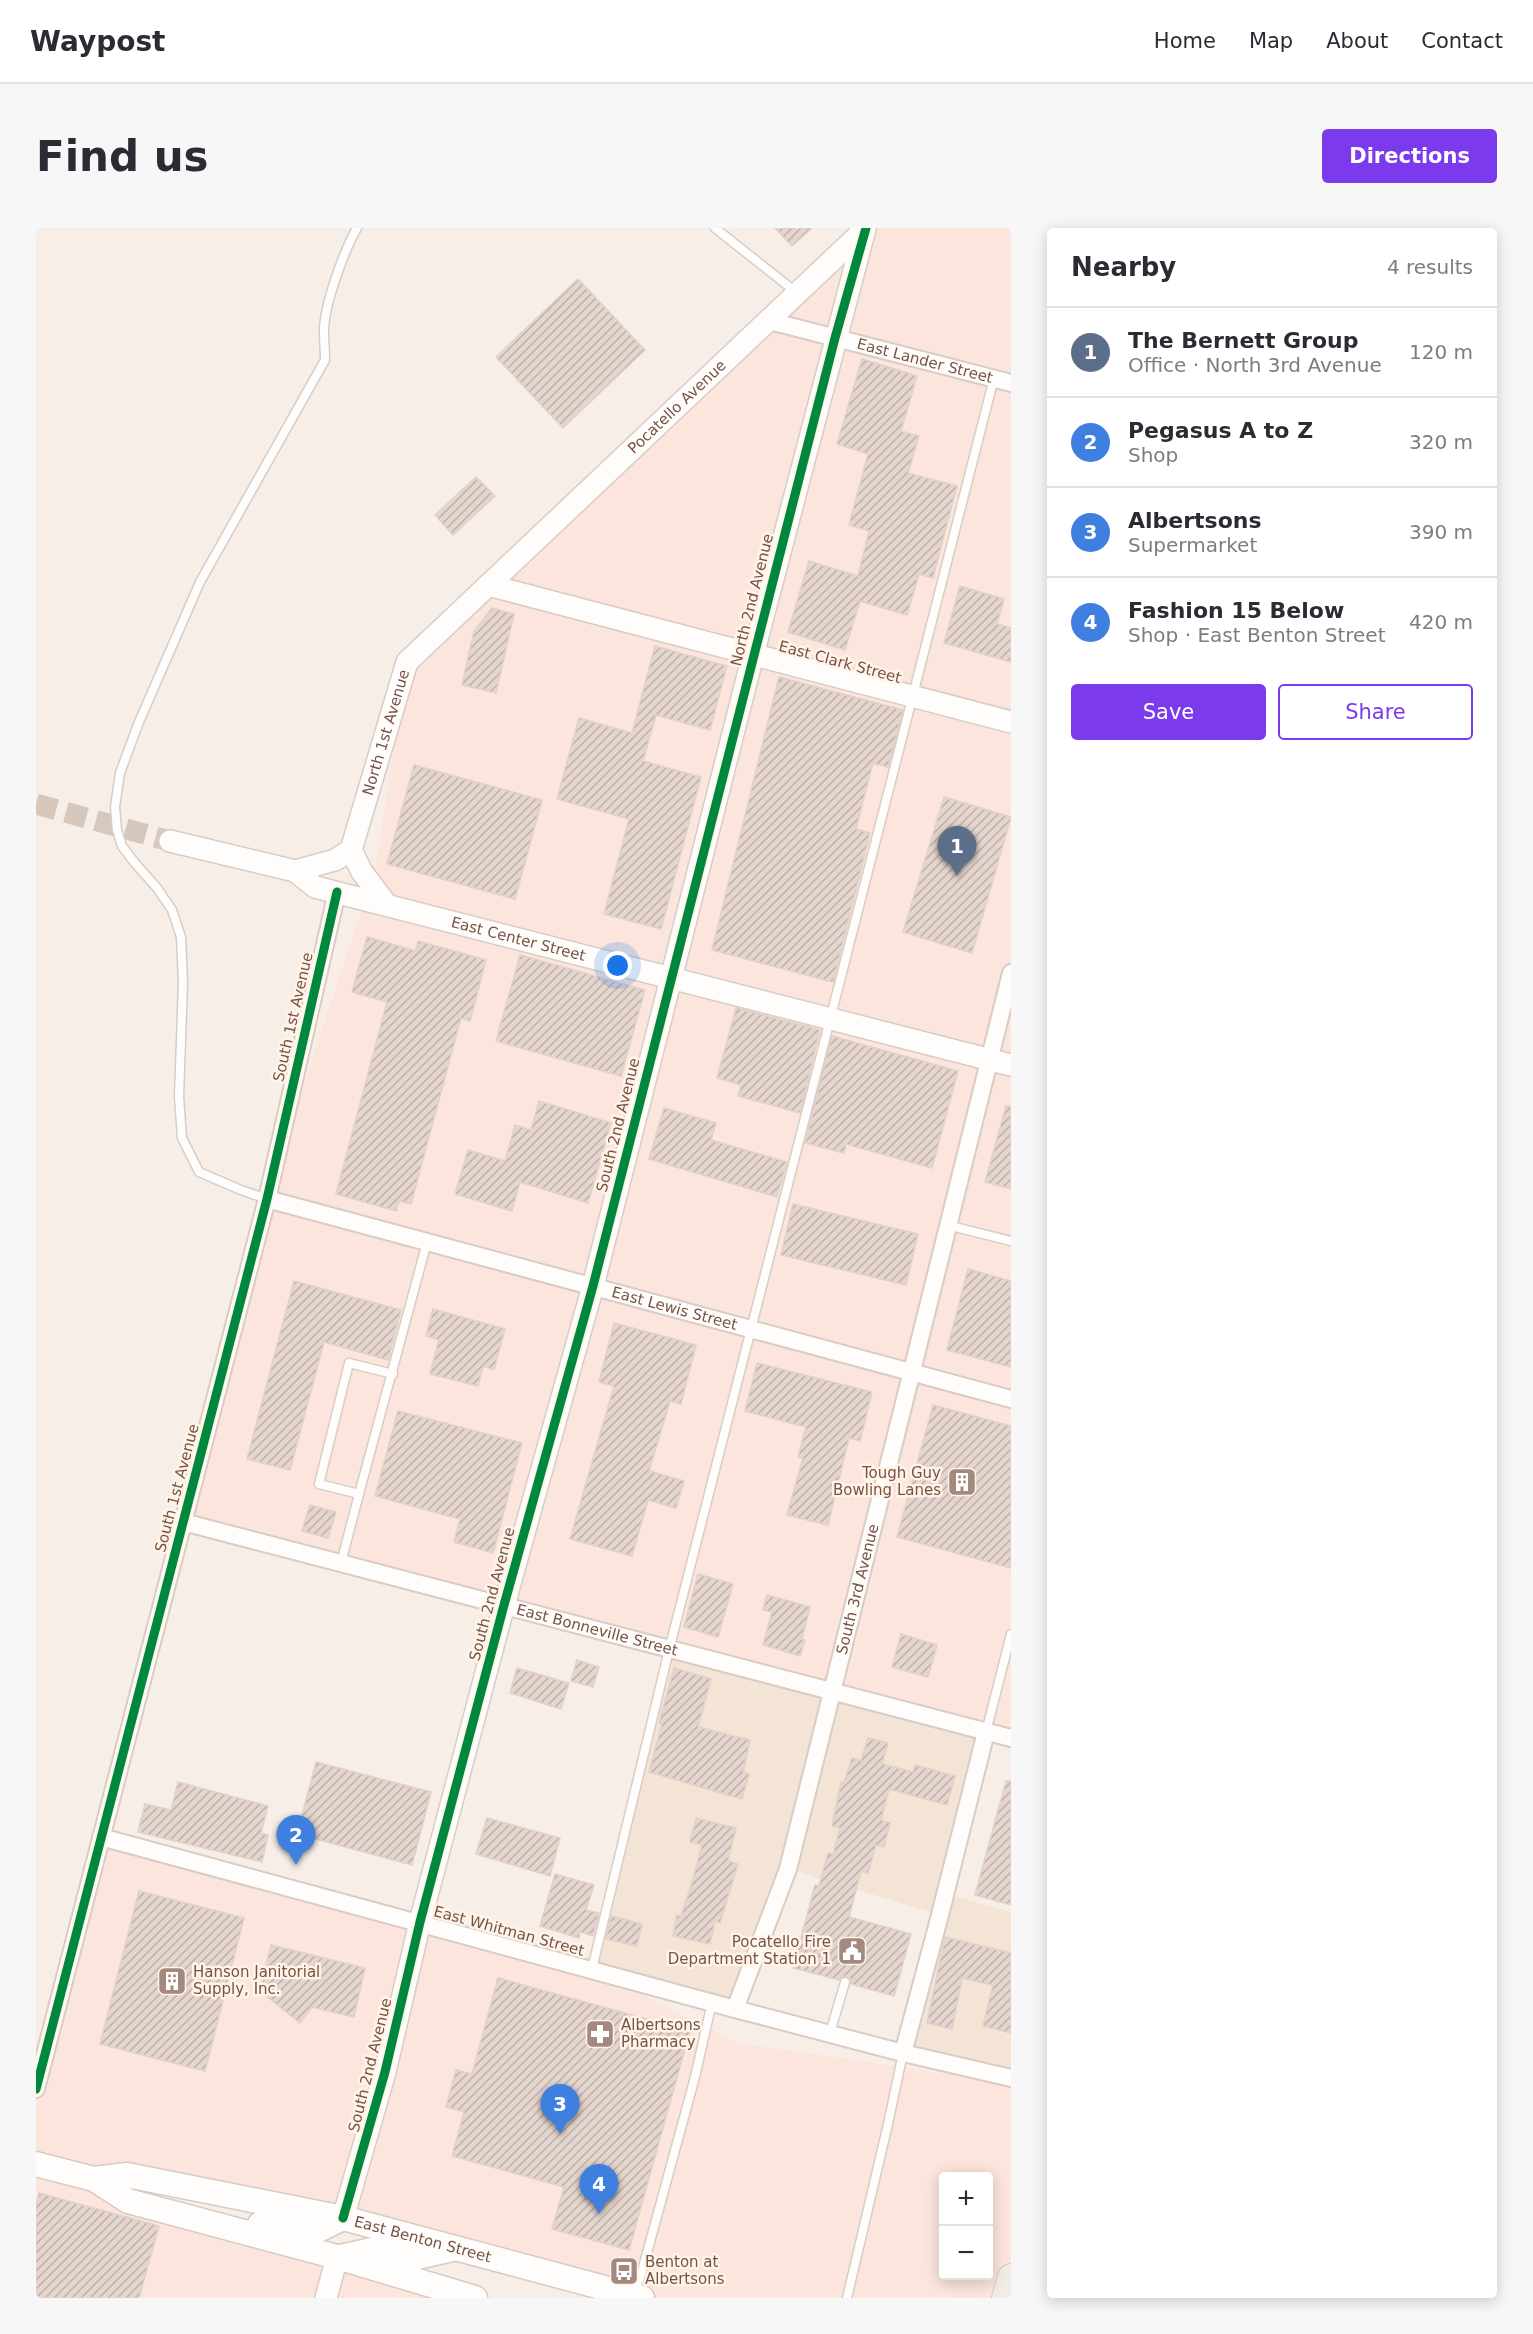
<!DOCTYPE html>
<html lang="en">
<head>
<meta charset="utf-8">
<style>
  body { margin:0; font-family:"DejaVu Sans",sans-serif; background:#f7f7f7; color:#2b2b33 }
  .controls { position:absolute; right:18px; bottom:18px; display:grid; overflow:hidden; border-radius:6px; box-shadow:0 3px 15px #0003 }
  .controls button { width:54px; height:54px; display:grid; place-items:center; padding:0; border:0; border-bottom:2px solid #e1e1e2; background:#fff; color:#2b2b33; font:30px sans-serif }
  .you { position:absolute; left:582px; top:738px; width:21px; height:21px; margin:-15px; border:4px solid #fff; border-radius:50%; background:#1a73e8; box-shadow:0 0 0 9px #1a73e833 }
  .badge { display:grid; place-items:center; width:39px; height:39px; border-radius:50%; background:#7c3aed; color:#fff; font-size:20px; font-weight:700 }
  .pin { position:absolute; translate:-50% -50px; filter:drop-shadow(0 2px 3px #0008) }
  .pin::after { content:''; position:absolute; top:32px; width:21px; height:18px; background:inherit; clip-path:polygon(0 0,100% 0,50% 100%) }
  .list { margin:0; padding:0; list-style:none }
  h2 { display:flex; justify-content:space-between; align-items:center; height:78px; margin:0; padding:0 24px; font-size:26px }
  h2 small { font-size:20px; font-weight:400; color:#7c7c81 }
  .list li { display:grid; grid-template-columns:39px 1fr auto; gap:18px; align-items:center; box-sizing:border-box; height:90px; padding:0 24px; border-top:2px solid #e1e1e2 }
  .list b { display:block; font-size:22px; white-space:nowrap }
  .list p { margin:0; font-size:20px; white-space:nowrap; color:#7c7c81 }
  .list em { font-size:20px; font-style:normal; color:#7c7c81 }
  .actions { display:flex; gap:12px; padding:18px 24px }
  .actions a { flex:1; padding:14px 0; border:2px solid #7c3aed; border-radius:6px; text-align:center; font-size:21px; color:#7c3aed }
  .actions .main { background:#7c3aed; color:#fff }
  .map { position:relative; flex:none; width:975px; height:2070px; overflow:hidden; border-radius:6px }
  header { display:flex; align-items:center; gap:36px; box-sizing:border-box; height:84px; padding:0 30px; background:#fff; border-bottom:2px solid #e1e1e2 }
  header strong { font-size:28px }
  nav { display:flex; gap:33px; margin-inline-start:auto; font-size:21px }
  .intro { display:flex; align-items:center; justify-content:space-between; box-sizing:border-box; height:144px; padding:0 36px }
  h1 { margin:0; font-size:42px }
  .button { padding:15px 27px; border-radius:6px; background:#7c3aed; color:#fff; font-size:21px; font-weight:700 }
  main { display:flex; gap:36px; padding:0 36px }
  aside { flex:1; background:#fff; border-radius:6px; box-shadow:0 3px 15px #0003 }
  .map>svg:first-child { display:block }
  .residential { fill:#f3e4d6 }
  .commercial { fill:#fbe5dc; fill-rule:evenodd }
  .building { fill:url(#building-hatch); stroke:#e0d1c9; stroke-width:1.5 }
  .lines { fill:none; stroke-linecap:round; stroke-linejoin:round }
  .tertiary-tunnel { stroke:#d7c8be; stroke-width:21; stroke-dasharray:21 10; stroke-linecap:butt }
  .service-casing { stroke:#d8ccc5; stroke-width:11 }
  .minor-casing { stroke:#d8ccc5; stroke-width:20 }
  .tertiary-casing { stroke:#d8ccc5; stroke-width:24 }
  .secondary-casing { stroke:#d8cbc3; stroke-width:27 }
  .primary-casing { stroke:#d6cac3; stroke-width:28 }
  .service { stroke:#fefdfb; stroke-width:8 }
  .minor { stroke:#fefdfb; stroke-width:16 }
  .tertiary { stroke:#fefdfb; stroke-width:21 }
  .secondary { stroke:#fefdfb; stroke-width:24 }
  .primary { stroke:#f2ece4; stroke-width:26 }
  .cycleway-casing { stroke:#fff4e8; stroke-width:13 }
  .cycleway { stroke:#00873e; stroke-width:9 }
  .labels { text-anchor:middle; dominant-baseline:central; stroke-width:5; stroke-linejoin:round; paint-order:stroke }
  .street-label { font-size:15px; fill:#775345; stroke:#fff4e8 }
  .poi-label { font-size:15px; fill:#775345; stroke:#fff4e8; text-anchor:start }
</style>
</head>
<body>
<header>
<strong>Waypost</strong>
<nav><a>Home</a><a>Map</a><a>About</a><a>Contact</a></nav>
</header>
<div class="intro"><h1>Find us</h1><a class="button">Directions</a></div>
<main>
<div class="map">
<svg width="975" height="2070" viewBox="0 0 975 2070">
  <defs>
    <pattern id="building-hatch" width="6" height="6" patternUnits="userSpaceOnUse" patternTransform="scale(1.5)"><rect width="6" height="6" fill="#e4d6ce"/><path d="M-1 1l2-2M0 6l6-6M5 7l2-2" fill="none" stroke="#beb0a9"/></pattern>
  </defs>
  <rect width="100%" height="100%" fill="#f7efe7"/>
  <path class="residential" d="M 633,1422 L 950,1504 L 910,1666 L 975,1684 L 975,1840 L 867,1825 L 904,1687 L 753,1641 L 699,1781 L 556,1741 Z"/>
  <g class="commercial">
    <path d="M 830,0 L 975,0 L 975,1508 L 147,1294 L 231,971 L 340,637 L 371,434 Z"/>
    <path d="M 65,1609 L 556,1741 L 702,1815 L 975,1855 L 975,2049 L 969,2070 L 595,2070 L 307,1990 L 59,1951 L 439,2070 L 0,2070 L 0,1856 ZM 908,1948 L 952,1948 L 952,2048 L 908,2048 Z"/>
  </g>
  <g class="building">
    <path d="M 739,0 L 776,0 L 756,18 Z"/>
    <path d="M 542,51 L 609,122 L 527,200 L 460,129 Z"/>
    <path d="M 826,131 L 881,148 L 865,203 L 883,208 L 872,245 L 921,258 L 897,350 L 883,346 L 871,387 L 824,373 L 809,422 L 752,404 L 773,333 L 822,348 L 833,303 L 813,297 L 832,226 L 801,216 Z"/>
    <path d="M 440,249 L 459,268 L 417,307 L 399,287 Z"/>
    <path d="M 924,358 L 968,371 L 961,396 L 975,400 L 975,434 L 908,415 Z"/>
    <path d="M 456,380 L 478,386 L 460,465 L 426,457 L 438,403 Z"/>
    <path d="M 619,418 L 691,438 L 674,502 L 620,487 L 607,533 L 665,549 L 625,701 L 568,686 L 593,591 L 521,571 L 543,490 L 596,505 Z"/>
    <path d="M 743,449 L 867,482 L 852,539 L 837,535 L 820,601 L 834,605 L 797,754 L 676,722 Z"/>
    <path d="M 378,537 L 506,572 L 479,671 L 351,636 Z"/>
    <path d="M 908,569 L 975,589 L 936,725 L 867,704 Z"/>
    <path d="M 331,709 L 380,723 L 382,713 L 450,732 L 434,793 L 425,790 L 375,976 L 363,973 L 360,983 L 300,966 L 351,774 L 316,764 Z"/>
    <path d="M 484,727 L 609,762 L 585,848 L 460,813 Z"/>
    <path d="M 700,780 L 784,802 L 764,885 L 702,868 L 705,857 L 681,850 Z"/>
    <path d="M 796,808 L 922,843 L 896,940 L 810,916 L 808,925 L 769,915 Z"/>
    <path d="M 503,873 L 575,895 L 552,975 L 484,954 L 476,983 L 419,966 L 432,922 L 469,933 L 479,897 L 495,902 Z"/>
    <path d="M 970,878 L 975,879 L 975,961 L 949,954 Z"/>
    <path d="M 628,880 L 680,895 L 675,912 L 751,934 L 741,969 L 613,931 Z"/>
    <path d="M 757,976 L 882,1006 L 870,1057 L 745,1027 Z"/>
    <path d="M 932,1041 L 975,1053 L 975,1139 L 911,1122 Z"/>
    <path d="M 258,1053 L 365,1082 L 352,1132 L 288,1114 L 254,1242 L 211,1231 Z"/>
    <path d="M 397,1081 L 469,1101 L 458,1142 L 447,1138 L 442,1158 L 394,1146 L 403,1112 L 390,1108 Z"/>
    <path d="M 578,1095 L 660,1117 L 645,1176 L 634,1173 L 613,1243 L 648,1253 L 640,1280 L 612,1272 L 596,1328 L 534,1311 L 578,1158 L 563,1154 Z"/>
    <path d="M 721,1135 L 836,1164 L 824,1213 L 813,1210 L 792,1297 L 751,1287 L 767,1230 L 762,1229 L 770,1199 L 709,1183 Z"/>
    <path d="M 897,1177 L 975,1198 L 975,1340 L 861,1309 Z"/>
    <path d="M 362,1183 L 486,1215 L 457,1325 L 418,1314 L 424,1291 L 339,1268 Z"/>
    <path d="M 274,1277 L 300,1284 L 292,1310 L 266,1303 Z"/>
    <path d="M 662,1346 L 697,1356 L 682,1409 L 648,1399 Z"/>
    <path d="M 731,1367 L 774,1379 L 766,1411 L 769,1412 L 764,1428 L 727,1417 L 736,1384 L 727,1382 Z"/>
    <path d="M 865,1406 L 901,1417 L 892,1449 L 856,1439 Z"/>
    <path d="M 541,1432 L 563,1439 L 557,1459 L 535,1453 Z"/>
    <path d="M 481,1440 L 533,1455 L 525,1481 L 474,1465 Z"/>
    <path d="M 638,1440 L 675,1451 L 662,1499 L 714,1512 L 707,1544 L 713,1546 L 706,1571 L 613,1544 L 626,1496 L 623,1495 Z"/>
    <path d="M 832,1510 L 852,1515 L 846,1536 L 877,1544 L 879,1537 L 919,1548 L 911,1577 L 853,1561 L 845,1592 L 854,1595 L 848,1619 L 840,1617 L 832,1645 L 825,1643 L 813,1689 L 875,1706 L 858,1768 L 815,1756 L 814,1750 L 810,1748 L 805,1749 L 803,1752 L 757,1740 L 779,1657 L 783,1658 L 792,1625 L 797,1626 L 804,1600 L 796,1598 L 805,1554 L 808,1555 L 816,1530 L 825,1533 Z"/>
    <path d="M 280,1534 L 395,1564 L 376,1637 L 261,1606 Z"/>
    <path d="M 970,1553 L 975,1553 L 975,1677 L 939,1667 Z"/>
    <path d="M 142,1554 L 232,1578 L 225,1605 L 232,1607 L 226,1634 L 102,1604 L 109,1576 L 135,1582 Z"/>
    <path d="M 451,1590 L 524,1610 L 514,1648 L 440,1626 Z"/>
    <path d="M 660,1590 L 700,1600 L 692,1633 L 702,1636 L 684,1695 L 679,1693 L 674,1716 L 637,1708 L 641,1687 L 645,1688 L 655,1658 L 666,1617 L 654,1614 Z"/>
    <path d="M 519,1646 L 558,1657 L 550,1682 L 563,1685 L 557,1708 L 544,1704 L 543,1710 L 504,1698 Z"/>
    <path d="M 103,1663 L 208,1690 L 169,1843 L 64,1816 Z"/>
    <path d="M 575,1688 L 606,1696 L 601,1718 L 570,1711 Z"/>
    <path d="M 909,1709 L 975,1725 L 975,1805 L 947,1798 L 957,1757 L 926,1750 L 916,1801 L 891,1795 Z"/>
    <path d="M 235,1717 L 329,1740 L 318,1789 L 276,1779 L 264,1795 L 224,1763 Z"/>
    <path d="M 462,1750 L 654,1803 L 593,2022 L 516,2001 L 528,1959 L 416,1928 L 428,1884 L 410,1879 L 420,1842 L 436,1846 Z"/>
    <path d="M 3,1965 L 123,1998 L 103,2070 L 0,2070 L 0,1978 Z"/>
  </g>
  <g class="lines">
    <path class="tertiary-tunnel" d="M 0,576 L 134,613"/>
    <g class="service-casing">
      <g id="service">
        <path d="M 679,0 L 761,65"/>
        <path d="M 231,971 L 205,962 L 163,944 L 146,910 L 143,869 L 147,754 L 145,709 L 136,682 L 121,660 L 98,634 L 86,618 L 81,602 L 79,579 L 84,545 L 103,494 L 164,354 L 289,132 C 289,122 288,113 288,103 C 288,77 308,23 321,0"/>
        <path d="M 911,997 L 975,1013"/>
        <path d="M 357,1146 L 313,1135 L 283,1256 L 323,1266 L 391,1014"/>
        <path d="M 305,1335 L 323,1266"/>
        <path d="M 950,1504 L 975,1406"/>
        <path d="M 556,1741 L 633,1422 L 958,150"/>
        <path d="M 794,1805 L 809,1754"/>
        <path d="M 597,2066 L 605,2047 L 659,1849 L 676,1774"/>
        <path d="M 811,2070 L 852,1896 L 867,1825"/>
      </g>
    </g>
    <g class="minor-casing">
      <g id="minor">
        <path id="s1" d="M 734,93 L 975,155"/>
        <path id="s2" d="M 231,971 L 975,1171"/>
        <path id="s3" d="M 147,1294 L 975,1510"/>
        <path d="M 65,1609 L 699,1781 L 867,1825 L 975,1850"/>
        <path id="s4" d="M 699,1781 L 752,1641 L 975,745"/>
        <path d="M 867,1825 L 904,1687 L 950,1504"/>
        <path d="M 0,1861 L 231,971 L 301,664"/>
      </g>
    </g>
    <g class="tertiary-casing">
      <g id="tertiary">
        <path d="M 452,357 L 975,494"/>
        <path id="s5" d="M 134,613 L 259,643 L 279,659 L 975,837"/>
        <path d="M 315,622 L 326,644 L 351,677"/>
        <path id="s6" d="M 259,643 L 299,632 L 315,622 L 371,434 L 827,3"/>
        <path d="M 307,1990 L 349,1844 L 384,1694 L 468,1377 L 557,1058 L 717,427 L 829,1"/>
        <path d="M 290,2070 L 301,2029"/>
      </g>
    </g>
    <g class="secondary-casing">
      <g id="secondary">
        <path d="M 0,1936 L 58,1951 L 92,1973 L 301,2029 L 439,2070"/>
        <path id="s7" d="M 58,1951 L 91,1947 L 307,1990 L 606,2070"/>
        <path d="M 224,1996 L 235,1993 L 278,2004 L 307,1990"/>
        <path d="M 304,2029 L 341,2021 L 377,2030 L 416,2021"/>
      </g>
    </g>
    <g class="primary-casing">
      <path id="primary" d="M 969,2070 L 975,2049"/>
    </g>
    <use href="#service" class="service"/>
    <use href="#minor" class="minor"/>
    <use href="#tertiary" class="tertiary"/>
    <use href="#secondary" class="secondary"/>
    <use href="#primary" class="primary"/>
    <g class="cycleway-casing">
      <g id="cycleway">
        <path d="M 0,1861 L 231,971 L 301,664"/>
        <path d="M 307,1990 L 349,1844 L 384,1694 L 468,1377 L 557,1058 L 799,110 L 830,0"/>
      </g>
    </g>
    <use href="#cycleway" class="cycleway"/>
  </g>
  <defs>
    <g id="building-square" transform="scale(1.5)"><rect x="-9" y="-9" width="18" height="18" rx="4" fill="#a48a7e" stroke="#fff4e8"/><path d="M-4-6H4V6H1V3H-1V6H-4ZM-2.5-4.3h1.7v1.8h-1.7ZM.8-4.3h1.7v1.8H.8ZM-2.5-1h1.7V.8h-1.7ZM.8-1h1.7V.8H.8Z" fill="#fff"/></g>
    <g id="civic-square" transform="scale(1.5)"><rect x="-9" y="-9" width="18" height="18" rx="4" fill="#a48a7e" stroke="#fff4e8"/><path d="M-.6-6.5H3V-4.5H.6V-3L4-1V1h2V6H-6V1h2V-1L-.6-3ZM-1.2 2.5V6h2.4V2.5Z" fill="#fff"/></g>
    <g id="pharmacy-square" transform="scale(1.5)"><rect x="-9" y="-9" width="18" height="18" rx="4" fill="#a48a7e" stroke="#fff4e8"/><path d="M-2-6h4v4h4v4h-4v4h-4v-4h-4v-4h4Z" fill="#fff"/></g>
    <g id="bus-square" transform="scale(1.5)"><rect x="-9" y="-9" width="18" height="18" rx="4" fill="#a48a7e" stroke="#fff4e8"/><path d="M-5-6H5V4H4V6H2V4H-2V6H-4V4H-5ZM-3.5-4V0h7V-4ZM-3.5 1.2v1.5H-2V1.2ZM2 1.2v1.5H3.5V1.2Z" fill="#fff"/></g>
  </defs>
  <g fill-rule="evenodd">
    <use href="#building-square" x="926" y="1254"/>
    <use href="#civic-square" x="816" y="1723"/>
    <use href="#building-square" x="136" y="1753"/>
    <use href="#pharmacy-square" x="564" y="1806"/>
    <use href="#bus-square" x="588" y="2043"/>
  </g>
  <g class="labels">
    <g class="street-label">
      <text stroke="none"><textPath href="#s1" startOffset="160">East Lander Street</textPath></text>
      <text stroke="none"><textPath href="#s6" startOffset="628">Pocatello Avenue</textPath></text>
      <text transform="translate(716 372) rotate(-76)">North 2nd Avenue</text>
      <text transform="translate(804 434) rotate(15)">East Clark Street</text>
      <text stroke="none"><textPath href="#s6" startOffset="183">North 1st Avenue</textPath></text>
      <text stroke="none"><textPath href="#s5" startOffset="364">East Center Street</textPath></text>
      <text transform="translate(257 789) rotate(-77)">South 1st Avenue</text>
      <text transform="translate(582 897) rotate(-76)">South 2nd Avenue</text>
      <text stroke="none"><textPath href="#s2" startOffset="422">East Lewis Street</textPath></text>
      <text transform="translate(141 1260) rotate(-75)">South 1st Avenue</text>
      <text stroke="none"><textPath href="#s4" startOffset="438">South 3rd Avenue</textPath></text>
      <text transform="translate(456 1366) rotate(-75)">South 2nd Avenue</text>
      <text stroke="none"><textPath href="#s3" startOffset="428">East Bonneville Street</textPath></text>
      <text transform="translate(473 1703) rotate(15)">East Whitman Street</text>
      <text transform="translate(334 1837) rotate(-76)">South 2nd Avenue</text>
      <text stroke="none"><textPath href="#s7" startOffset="336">East Benton Street</textPath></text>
    </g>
    <g class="poi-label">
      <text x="905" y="1245" text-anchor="end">Tough Guy<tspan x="905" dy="17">Bowling Lanes</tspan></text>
      <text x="795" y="1714" text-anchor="end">Pocatello Fire<tspan x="795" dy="17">Department Station 1</tspan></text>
      <text x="157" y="1744">Hanson Janitorial<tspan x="157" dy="17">Supply, Inc.</tspan></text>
      <text x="585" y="1797">Albertsons<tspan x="585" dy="17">Pharmacy</tspan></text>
      <text x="609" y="2034">Benton at<tspan x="609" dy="17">Albertsons</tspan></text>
    </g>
  </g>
</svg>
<div class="controls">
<button>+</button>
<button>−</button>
</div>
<div class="you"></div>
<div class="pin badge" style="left:921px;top:648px;background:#5c6f8a">1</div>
<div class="pin badge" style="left:260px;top:1637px;background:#3f7fe0">2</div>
<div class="pin badge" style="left:524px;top:1906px;background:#3f7fe0">3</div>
<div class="pin badge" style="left:563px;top:1986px;background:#3f7fe0">4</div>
</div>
<aside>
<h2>Nearby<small>4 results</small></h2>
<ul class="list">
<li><span class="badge" style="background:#5c6f8a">1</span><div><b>The Bernett Group</b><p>Office · North 3rd Avenue</p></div><em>120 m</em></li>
<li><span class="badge" style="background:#3f7fe0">2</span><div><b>Pegasus A to Z</b><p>Shop</p></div><em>320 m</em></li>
<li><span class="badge" style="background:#3f7fe0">3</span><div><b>Albertsons</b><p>Supermarket</p></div><em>390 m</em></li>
<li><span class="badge" style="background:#3f7fe0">4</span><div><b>Fashion 15 Below</b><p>Shop · East Benton Street</p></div><em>420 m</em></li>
</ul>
<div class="actions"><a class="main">Save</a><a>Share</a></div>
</aside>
</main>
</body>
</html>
